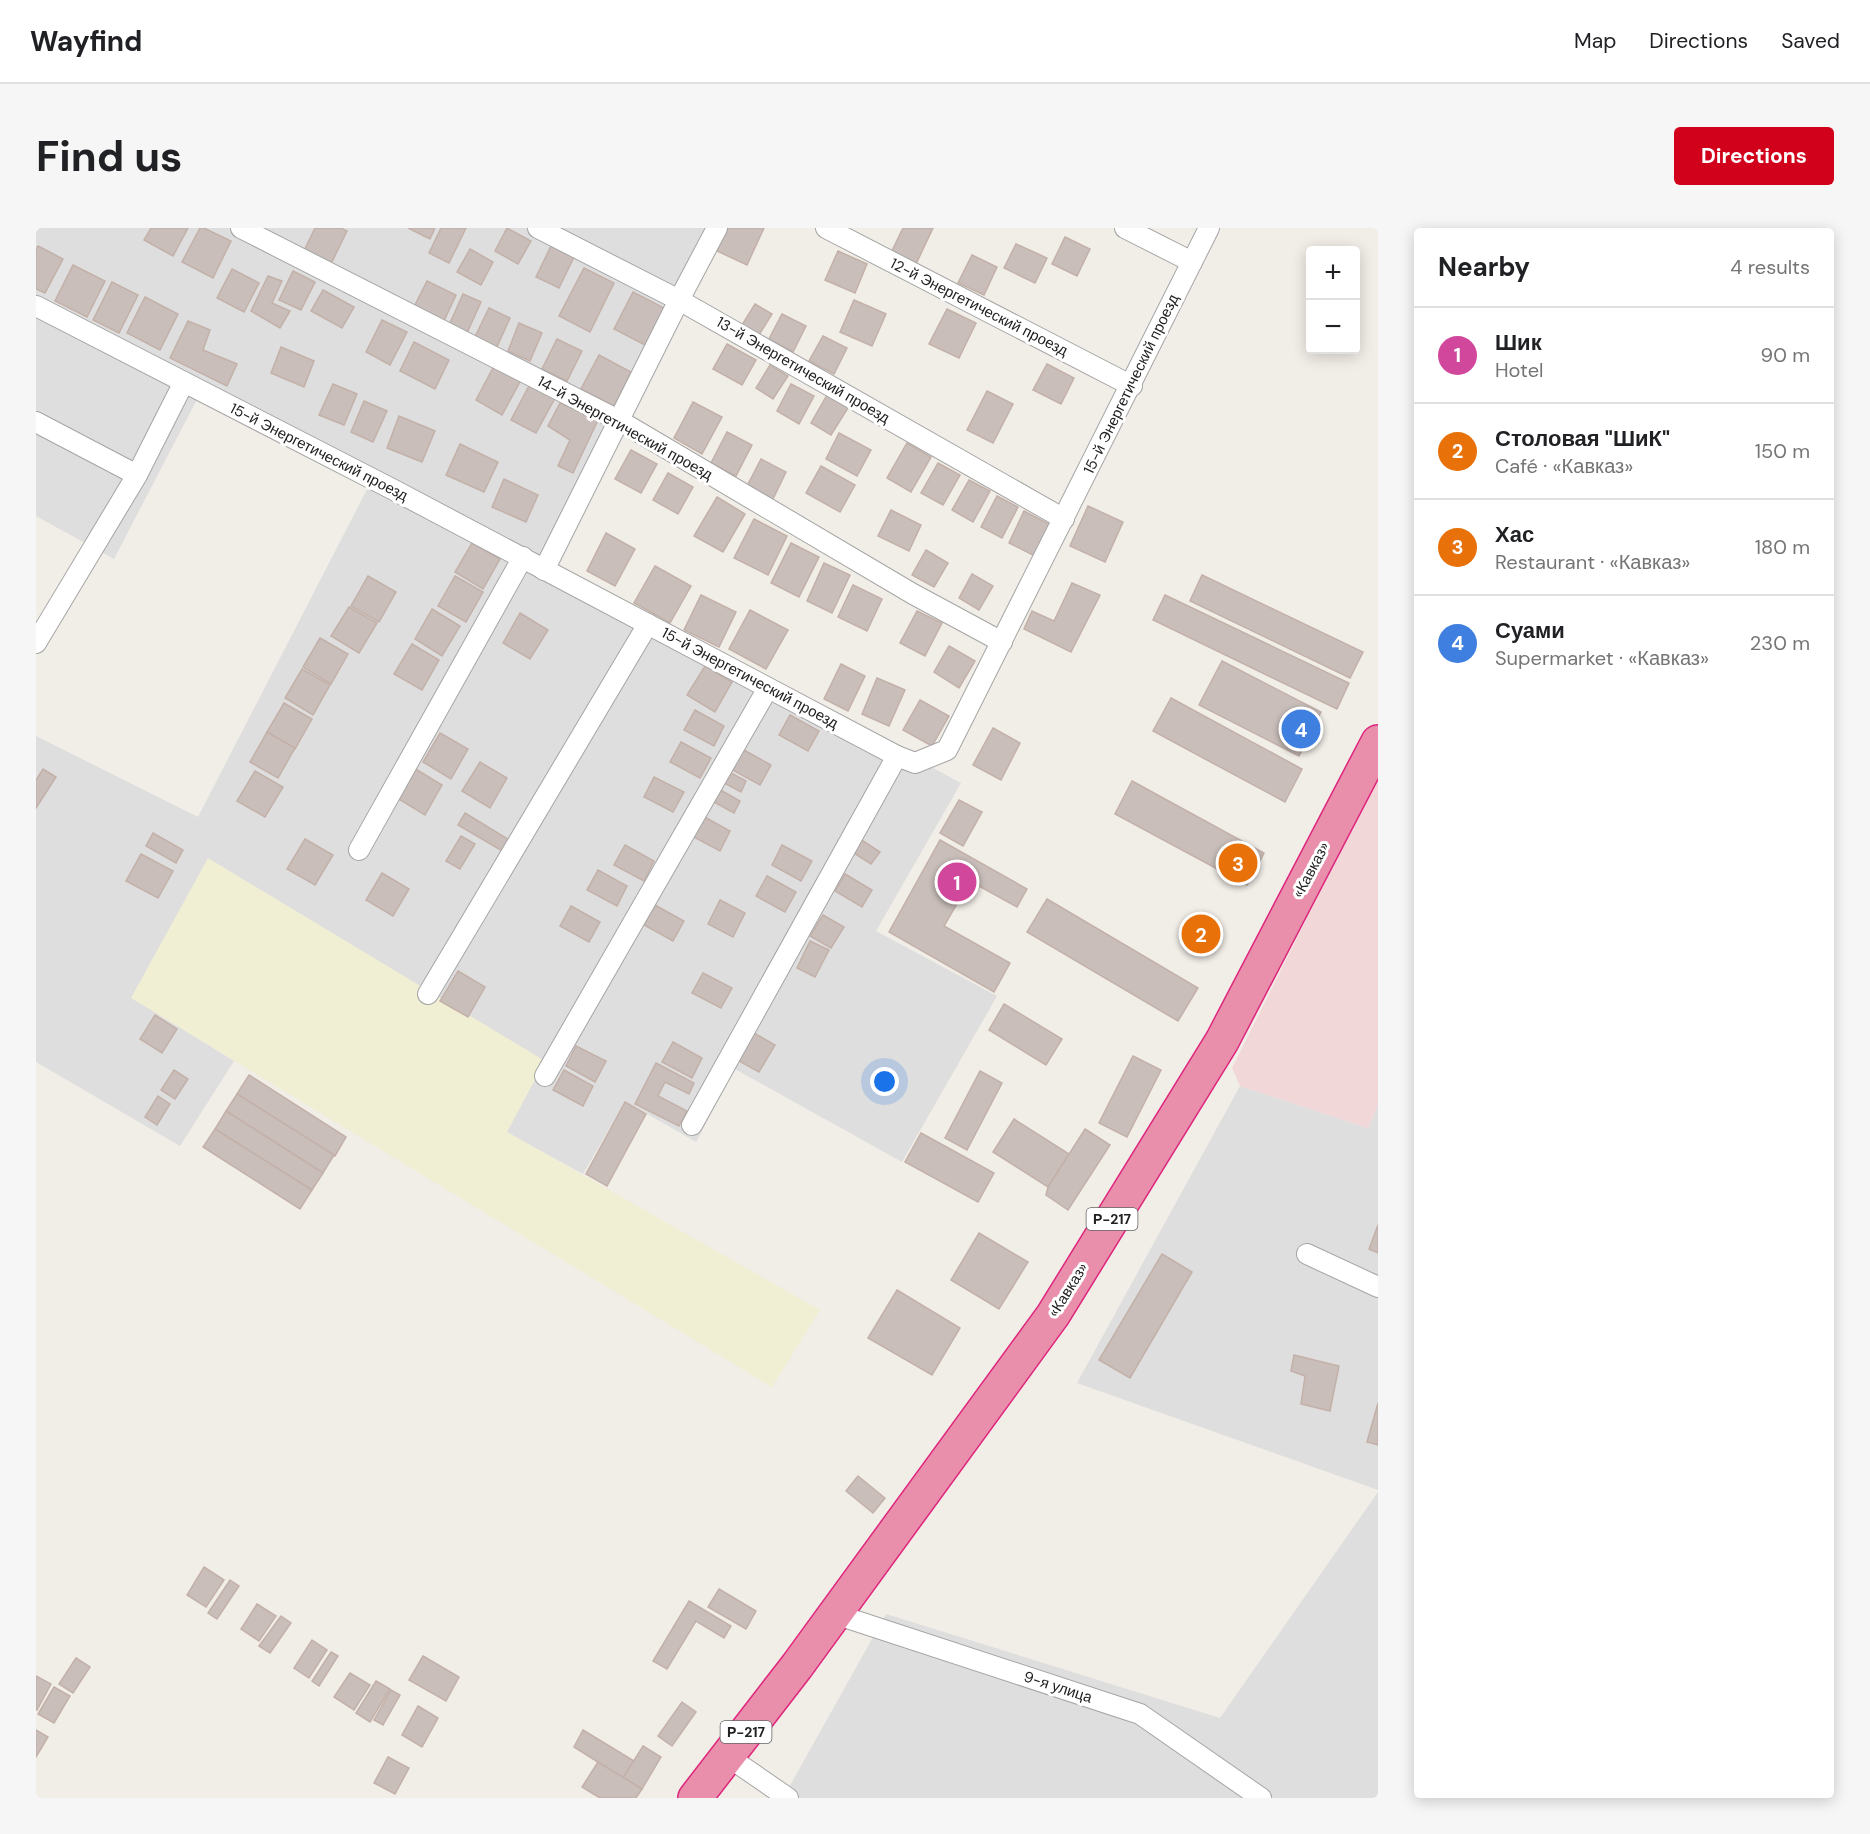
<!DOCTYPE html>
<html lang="en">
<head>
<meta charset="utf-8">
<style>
  body { margin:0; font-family:"DM Sans",sans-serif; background:#f6f6f6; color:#202124 }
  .controls { position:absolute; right:18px; top:18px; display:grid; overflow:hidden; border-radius:6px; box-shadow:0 3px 15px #0003 }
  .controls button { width:54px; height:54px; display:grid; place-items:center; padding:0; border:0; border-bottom:2px solid #e0e0e0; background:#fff; color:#202124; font:30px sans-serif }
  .you { position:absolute; left:849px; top:854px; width:21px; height:21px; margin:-15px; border:4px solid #fff; border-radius:50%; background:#1a73e8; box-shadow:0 0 0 9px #1a73e833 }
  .badge { display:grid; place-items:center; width:39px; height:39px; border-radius:50%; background:#d1001b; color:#fff; font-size:20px; font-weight:700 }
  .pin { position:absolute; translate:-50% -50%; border:3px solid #fff; box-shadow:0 2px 6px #0006 }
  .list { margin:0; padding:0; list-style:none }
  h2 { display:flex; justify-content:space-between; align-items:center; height:78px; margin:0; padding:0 24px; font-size:26px }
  h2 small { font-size:20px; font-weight:400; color:#757577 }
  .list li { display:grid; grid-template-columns:39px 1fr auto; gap:18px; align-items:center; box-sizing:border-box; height:96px; padding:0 24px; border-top:2px solid #e0e0e0 }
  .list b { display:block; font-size:22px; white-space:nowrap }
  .list p { margin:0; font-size:20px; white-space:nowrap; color:#757577 }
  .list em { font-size:20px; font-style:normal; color:#757577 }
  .map { position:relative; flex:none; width:1342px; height:1570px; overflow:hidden; border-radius:6px }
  header { display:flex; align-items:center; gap:36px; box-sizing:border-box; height:84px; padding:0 30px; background:#fff; border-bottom:2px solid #e0e0e0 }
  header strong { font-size:28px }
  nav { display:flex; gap:33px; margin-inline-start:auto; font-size:21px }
  .intro { display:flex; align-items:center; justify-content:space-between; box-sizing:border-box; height:144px; padding:0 36px }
  h1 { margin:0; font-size:42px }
  .button { padding:15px 27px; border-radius:6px; background:#d1001b; color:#fff; font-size:21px; font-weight:700 }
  main { display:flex; gap:36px; padding:0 36px }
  aside { flex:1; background:#fff; border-radius:6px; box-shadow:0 3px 15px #0003 }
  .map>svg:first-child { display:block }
  .residential { fill:#dfdede }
  .commercial { fill:#f2d7d9 }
  .farmland { fill:#f0eed3 }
  .building { fill:#c9beba; stroke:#c3b1a9; stroke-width:1.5 }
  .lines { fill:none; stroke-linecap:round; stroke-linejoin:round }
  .street-casing { stroke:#a5a5a5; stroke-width:22 }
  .highway-casing { stroke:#de257d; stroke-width:36 }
  .street { stroke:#fff; stroke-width:20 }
  .highway { stroke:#e98fab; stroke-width:33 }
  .labels { text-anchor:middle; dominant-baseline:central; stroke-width:6; stroke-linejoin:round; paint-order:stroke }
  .shield { fill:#fff; stroke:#646464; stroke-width:1.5 }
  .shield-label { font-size:14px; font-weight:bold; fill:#212121 }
  .street-label { font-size:15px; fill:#212121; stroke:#fff }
</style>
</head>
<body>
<header>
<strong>Wayfind</strong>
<nav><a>Map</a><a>Directions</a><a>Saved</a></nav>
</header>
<div class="intro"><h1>Find us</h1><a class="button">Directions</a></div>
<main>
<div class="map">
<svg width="1342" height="1570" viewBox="0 0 1342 1570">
  <rect width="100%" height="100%" fill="#f1ede7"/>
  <g class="residential">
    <path d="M 0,0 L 688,0 L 520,338 L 925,555 L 840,703 L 961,768 L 866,934 L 699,841 L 660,914 L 589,873 L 547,946 L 470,904 L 508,833 L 96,770 L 198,833 L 144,918 L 0,834 L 0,508 L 162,589 L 341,242 L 170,154 L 78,331 L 0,288 Z"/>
    <path d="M 1204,858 L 1332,900 L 1342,877 L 1342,1262 L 1041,1155 Z"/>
    <path d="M 1342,1264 L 1342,1570 L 747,1570 L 850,1386 L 1184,1490 Z"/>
  </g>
  <path class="commercial" d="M 1342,548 L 1342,877 L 1332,900 L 1204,858 L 1196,840 Z"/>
  <path class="farmland" d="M 172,630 L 509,833 L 471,904 L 784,1082 L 736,1159 L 95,770 Z"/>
  <g class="building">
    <path d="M 115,0 L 152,0 L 137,28 L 108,12 Z"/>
    <path d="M 164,0 L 168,0 L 195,13 L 177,50 L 146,34 Z"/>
    <path d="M 279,0 L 305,0 L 311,3 L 293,40 L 266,27 Z"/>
    <path d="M 372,0 L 399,0 L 394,11 Z"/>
    <path d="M 405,0 L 430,0 L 413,35 L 393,25 Z"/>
    <path d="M 471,0 L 495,13 L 482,36 L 459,23 Z"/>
    <path d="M 692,0 L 728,0 L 711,37 L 681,23 Z"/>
    <path d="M 867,0 L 897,0 L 880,36 L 855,25 Z"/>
    <path d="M 1029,9 L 1054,21 L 1041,48 L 1016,36 Z"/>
    <path d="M 980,16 L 1011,30 L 999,55 L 968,40 Z"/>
    <path d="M 2,18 L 27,31 L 9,65 L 0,61 L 0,21 Z"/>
    <path d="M 515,18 L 538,29 L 523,60 L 500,49 Z"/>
    <path d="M 434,21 L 457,34 L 445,57 L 421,44 Z"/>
    <path d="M 802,23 L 831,36 L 819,65 L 789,52 Z"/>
    <path d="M 936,27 L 961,39 L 948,67 L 922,55 Z"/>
    <path d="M 37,37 L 69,53 L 51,89 L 19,73 Z"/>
    <path d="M 548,40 L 578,55 L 554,104 L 523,88 Z"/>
    <path d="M 196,41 L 223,55 L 208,84 L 181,70 Z"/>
    <path d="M 257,43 L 279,54 L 265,82 L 243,72 Z"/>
    <path d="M 232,48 L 246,53 L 236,75 L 254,83 L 244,100 L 215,83 Z"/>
    <path d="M 391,53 L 420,67 L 406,97 L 376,83 Z"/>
    <path d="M 76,54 L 102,67 L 83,105 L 57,92 Z"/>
    <path d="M 287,62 L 318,79 L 306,100 L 275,83 Z"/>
    <path d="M 597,64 L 628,80 L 609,117 L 578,101 Z"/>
    <path d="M 427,66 L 445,74 L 431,105 L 413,97 Z"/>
    <path d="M 109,69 L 142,86 L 124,122 L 91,105 Z"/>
    <path d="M 818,72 L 850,86 L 836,118 L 804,104 Z"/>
    <path d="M 719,76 L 736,86 L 723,107 L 706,97 Z"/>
    <path d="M 453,80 L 474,90 L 460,121 L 438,111 Z"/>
    <path d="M 911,81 L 940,95 L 923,130 L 893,116 Z"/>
    <path d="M 746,86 L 770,98 L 757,124 L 733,111 Z"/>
    <path d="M 346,92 L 371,104 L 354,137 L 330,124 Z"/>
    <path d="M 152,93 L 174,102 L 167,122 L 201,136 L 191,158 L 134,130 Z"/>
    <path d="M 483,95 L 506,105 L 494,133 L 472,123 Z"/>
    <path d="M 787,108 L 811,120 L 798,146 L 773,133 Z"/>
    <path d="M 521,111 L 546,123 L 531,153 L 506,141 Z"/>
    <path d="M 378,114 L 413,132 L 399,161 L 364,143 Z"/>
    <path d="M 691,116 L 720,132 L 706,157 L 677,141 Z"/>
    <path d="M 245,119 L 278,133 L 268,159 L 235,145 Z"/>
    <path d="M 563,127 L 595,144 L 578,178 L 545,161 Z"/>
    <path d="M 1011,136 L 1038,150 L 1025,176 L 997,162 Z"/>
    <path d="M 734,137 L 752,148 L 737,171 L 720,160 Z"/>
    <path d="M 458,138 L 485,152 L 466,187 L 440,172 Z"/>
    <path d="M 297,156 L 321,166 L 308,197 L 283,187 Z"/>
    <path d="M 494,156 L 519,170 L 500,205 L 475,192 Z"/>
    <path d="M 755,156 L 778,168 L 763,196 L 741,183 Z"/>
    <path d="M 951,163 L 977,176 L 957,215 L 931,202 Z"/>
    <path d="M 791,167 L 812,180 L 795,207 L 775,195 Z"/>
    <path d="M 328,173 L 351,183 L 337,214 L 315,204 Z"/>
    <path d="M 657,174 L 686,189 L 666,226 L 638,210 Z"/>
    <path d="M 524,175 L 562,192 L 537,245 L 522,238 L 534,212 L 512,198 Z"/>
    <path d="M 363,188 L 399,203 L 386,234 L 351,220 Z"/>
    <path d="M 691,204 L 716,217 L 700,248 L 675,235 Z"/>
    <path d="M 803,205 L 835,222 L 821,248 L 790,231 Z"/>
    <path d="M 871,215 L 895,229 L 875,264 L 851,250 Z"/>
    <path d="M 424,216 L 462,234 L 448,264 L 410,247 Z"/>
    <path d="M 595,222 L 621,236 L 605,265 L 579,251 Z"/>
    <path d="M 725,231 L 750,244 L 736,273 L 710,260 Z"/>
    <path d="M 902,235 L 924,247 L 907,277 L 885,265 Z"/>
    <path d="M 785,238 L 819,257 L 804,284 L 770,265 Z"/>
    <path d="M 632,245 L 657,259 L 642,286 L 617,272 Z"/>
    <path d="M 468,251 L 502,267 L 490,294 L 456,279 Z"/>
    <path d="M 933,252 L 954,263 L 937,294 L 916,282 Z"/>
    <path d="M 961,268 L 982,279 L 966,310 L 945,299 Z"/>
    <path d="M 681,269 L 709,286 L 687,324 L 658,308 Z"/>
    <path d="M 1052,278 L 1087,294 L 1069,334 L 1034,318 Z"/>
    <path d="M 855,282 L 885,297 L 873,323 L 842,308 Z"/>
    <path d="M 988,283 L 1015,297 L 999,328 L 973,315 Z"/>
    <path d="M 718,291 L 751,308 L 732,347 L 698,330 Z"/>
    <path d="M 570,305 L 599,321 L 579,358 L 551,343 Z"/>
    <path d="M 436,315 L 464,331 L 447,361 L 419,344 Z"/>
    <path d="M 755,315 L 783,329 L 763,369 L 735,355 Z"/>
    <path d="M 890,322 L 912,335 L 898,359 L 876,347 Z"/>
    <path d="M 788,335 L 814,347 L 796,385 L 771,373 Z"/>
    <path d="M 619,338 L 655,358 L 634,395 L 598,375 Z"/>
    <path d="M 936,346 L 957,358 L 943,382 L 923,370 Z"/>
    <path d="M 1166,347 L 1327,424 L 1314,450 L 1154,373 Z"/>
    <path d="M 332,348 L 360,364 L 343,394 L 315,378 Z"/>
    <path d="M 419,348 L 447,364 L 430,394 L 402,378 Z"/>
    <path d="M 1036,355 L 1064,367 L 1035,424 L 988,401 L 996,383 L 1018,393 Z"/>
    <path d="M 817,357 L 846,371 L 831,403 L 802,389 Z"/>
    <path d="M 665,367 L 700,384 L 683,419 L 648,402 Z"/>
    <path d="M 1129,367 L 1313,455 L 1301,481 L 1117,392 Z"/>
    <path d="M 313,379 L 341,395 L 323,425 L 295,408 Z"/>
    <path d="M 396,381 L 424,398 L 406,428 L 379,411 Z"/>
    <path d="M 714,382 L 752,402 L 730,441 L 693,421 Z"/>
    <path d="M 881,383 L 906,395 L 889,428 L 864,415 Z"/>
    <path d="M 484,385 L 512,402 L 494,431 L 467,415 Z"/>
    <path d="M 284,410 L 312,426 L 295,456 L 267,439 Z"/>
    <path d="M 376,416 L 403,432 L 386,462 L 358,446 Z"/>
    <path d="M 913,418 L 939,433 L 923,460 L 898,444 Z"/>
    <path d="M 1186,433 L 1285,484 L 1263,528 L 1163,477 Z"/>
    <path d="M 805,436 L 829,448 L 812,483 L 788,471 Z"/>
    <path d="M 669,438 L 696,454 L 679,484 L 651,467 Z"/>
    <path d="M 266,441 L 294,457 L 277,487 L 249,470 Z"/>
    <path d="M 841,450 L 869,462 L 853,498 L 826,486 Z"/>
    <path d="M 1135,470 L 1266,541 L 1249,574 L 1117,503 Z"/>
    <path d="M 884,472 L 913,488 L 896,518 L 867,502 Z"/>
    <path d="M 248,475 L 276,491 L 259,521 L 231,504 Z"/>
    <path d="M 659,482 L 688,498 L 678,518 L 648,502 Z"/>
    <path d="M 754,487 L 783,503 L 772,523 L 743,507 Z"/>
    <path d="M 957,500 L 984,515 L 965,552 L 937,537 Z"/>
    <path d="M 231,504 L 259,520 L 242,550 L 214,534 Z"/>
    <path d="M 404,505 L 432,521 L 415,551 L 387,534 Z"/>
    <path d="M 645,514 L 675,530 L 664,550 L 634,534 Z"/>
    <path d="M 706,521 L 735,537 L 724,557 L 695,541 Z"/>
    <path d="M 444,534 L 471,550 L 454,580 L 426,563 Z"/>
    <path d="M 378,540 L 406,557 L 389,587 L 361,570 Z"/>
    <path d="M 7,541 L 20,549 L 0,580 L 0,552 Z"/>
    <path d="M 219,543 L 247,559 L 229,589 L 201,573 Z"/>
    <path d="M 693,544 L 710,553 L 705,564 L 688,555 Z"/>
    <path d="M 618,549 L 648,564 L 637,584 L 608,569 Z"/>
    <path d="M 1096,553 L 1228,625 L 1211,657 L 1079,586 Z"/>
    <path d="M 681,560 L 704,573 L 698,585 L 674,572 Z"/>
    <path d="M 923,572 L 946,584 L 927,618 L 904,605 Z"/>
    <path d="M 429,585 L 475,613 L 468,624 L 422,597 Z"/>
    <path d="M 665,587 L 694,603 L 684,623 L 654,607 Z"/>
    <path d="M 117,605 L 147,622 L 140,635 L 110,618 Z"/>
    <path d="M 425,608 L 439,616 L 424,641 L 410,633 Z"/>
    <path d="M 269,611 L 297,627 L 279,657 L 251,641 Z"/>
    <path d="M 824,611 L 844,624 L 835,636 L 816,624 Z"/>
    <path d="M 904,612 L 991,661 L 981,679 L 934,653 L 908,698 L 974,735 L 958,764 L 853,704 Z"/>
    <path d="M 589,617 L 618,633 L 608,653 L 578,637 Z"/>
    <path d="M 746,617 L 776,633 L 765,653 L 736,637 Z"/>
    <path d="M 105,626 L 137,643 L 122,670 L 90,653 Z"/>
    <path d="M 562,642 L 591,658 L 581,678 L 551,662 Z"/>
    <path d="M 346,645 L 373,661 L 357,688 L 330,672 Z"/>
    <path d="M 809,646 L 836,662 L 826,679 L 799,663 Z"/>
    <path d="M 731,648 L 760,664 L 749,684 L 720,668 Z"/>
    <path d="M 1011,671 L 1162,760 L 1142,793 L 991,704 Z"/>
    <path d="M 684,672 L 709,685 L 697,709 L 672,696 Z"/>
    <path d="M 619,677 L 648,693 L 637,713 L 608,697 Z"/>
    <path d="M 535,678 L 564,694 L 553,714 L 524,698 Z"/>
    <path d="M 787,687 L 808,699 L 795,720 L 774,708 Z"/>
    <path d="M 774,713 L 793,722 L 779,749 L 761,740 Z"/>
    <path d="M 422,743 L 449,759 L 432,789 L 404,773 Z"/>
    <path d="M 667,745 L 696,760 L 685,780 L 656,765 Z"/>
    <path d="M 968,776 L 1026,811 L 1010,837 L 953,802 Z"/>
    <path d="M 119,787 L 141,801 L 126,825 L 104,811 Z"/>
    <path d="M 718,805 L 739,817 L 723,844 L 703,833 Z"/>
    <path d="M 637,814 L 666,830 L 656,850 L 626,834 Z"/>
    <path d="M 540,818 L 570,833 L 559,854 L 530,838 Z"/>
    <path d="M 1097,828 L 1125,842 L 1091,909 L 1063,895 Z"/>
    <path d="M 620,835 L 658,855 L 653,866 L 629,854 L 622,868 L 651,883 L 643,898 L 599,876 Z"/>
    <path d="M 138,842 L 152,851 L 139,871 L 125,862 Z"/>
    <path d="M 528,842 L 557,858 L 547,878 L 517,862 Z"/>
    <path d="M 944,843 L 966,855 L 931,922 L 909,910 Z"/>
    <path d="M 213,847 L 310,909 L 299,928 L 201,866 Z"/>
    <path d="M 201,866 L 298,927 L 287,945 L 190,883 Z"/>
    <path d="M 122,868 L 134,876 L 121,897 L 109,889 Z"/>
    <path d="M 589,874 L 610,886 L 571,958 L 550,946 Z"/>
    <path d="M 190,883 L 287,945 L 276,962 L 179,901 Z"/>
    <path d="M 978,891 L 1033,926 L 1012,959 L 957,924 Z"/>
    <path d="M 179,901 L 276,962 L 264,981 L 167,919 Z"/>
    <path d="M 1049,901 L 1074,917 L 1032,982 L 1010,967 L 1012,959 Z"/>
    <path d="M 885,905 L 958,945 L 942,974 L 869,934 Z"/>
    <path d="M 1342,997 L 1342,1025 L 1333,1021 Z"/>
    <path d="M 943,1005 L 992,1034 L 963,1081 L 915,1052 Z"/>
    <path d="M 1126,1026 L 1156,1044 L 1094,1150 L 1063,1132 Z"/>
    <path d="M 861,1062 L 924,1100 L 896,1147 L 832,1110 Z"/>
    <path d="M 1258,1127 L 1303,1138 L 1294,1183 L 1265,1176 L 1269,1148 L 1255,1143 Z"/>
    <path d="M 1342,1175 L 1342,1217 L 1331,1214 Z"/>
    <path d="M 822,1248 L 849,1270 L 837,1285 L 810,1263 Z"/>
    <path d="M 168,1339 L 188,1352 L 170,1379 L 151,1367 Z"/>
    <path d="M 194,1352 L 203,1358 L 181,1391 L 172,1385 Z"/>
    <path d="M 683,1361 L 720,1383 L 710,1401 L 672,1379 Z"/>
    <path d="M 653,1373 L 695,1398 L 688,1410 L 660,1393 L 631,1441 L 617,1433 Z"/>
    <path d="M 221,1376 L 240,1388 L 223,1413 L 205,1401 Z"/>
    <path d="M 245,1388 L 255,1395 L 234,1425 L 223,1418 Z"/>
    <path d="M 276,1412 L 291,1422 L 273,1450 L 258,1440 Z"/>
    <path d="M 295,1424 L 302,1428 L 283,1458 L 276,1453 Z"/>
    <path d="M 387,1428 L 423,1449 L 410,1473 L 373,1452 Z"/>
    <path d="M 40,1430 L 54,1439 L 37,1465 L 23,1456 Z"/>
    <path d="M 314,1445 L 334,1457 L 318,1482 L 298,1469 Z"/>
    <path d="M 0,1448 L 15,1456 L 1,1482 L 0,1482 Z"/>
    <path d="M 340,1453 L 354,1461 L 334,1494 L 320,1485 Z"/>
    <path d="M 18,1459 L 34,1468 L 18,1495 L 2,1486 Z"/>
    <path d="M 355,1462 L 364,1467 L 347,1497 L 338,1492 Z"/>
    <path d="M 646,1474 L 660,1484 L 636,1518 L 622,1508 Z"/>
    <path d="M 382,1478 L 402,1490 L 386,1519 L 366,1507 Z"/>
    <path d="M 0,1502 L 12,1509 L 0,1529 Z"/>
    <path d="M 547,1502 L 598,1533 L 587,1550 L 538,1519 Z"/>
    <path d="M 607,1518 L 625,1529 L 606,1561 L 587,1550 Z"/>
    <path d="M 352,1529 L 373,1540 L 359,1566 L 338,1555 Z"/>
    <path d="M 562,1534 L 606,1561 L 600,1570 L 564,1570 L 546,1559 Z"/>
  </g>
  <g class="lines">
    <g class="street-casing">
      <g id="street">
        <path d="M 205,0 L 584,193 L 877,366 L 966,414"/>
        <path d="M 502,0 L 643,72 L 1028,291"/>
        <path d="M 790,0 L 1096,158"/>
        <path d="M 1089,0 L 1156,34"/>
        <path d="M 0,78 L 358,262 L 861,528 L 879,535 L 911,522 L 1173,0"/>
        <path d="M 0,194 L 101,247"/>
        <path d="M 508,342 L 643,72 L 681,0"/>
        <path d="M 0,415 L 101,247 L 148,154"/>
        <path d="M 323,622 L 487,329"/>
        <path d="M 392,766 L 612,396"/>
        <path d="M 509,848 L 732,460"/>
        <path d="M 656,897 L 861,528"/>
        <path d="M 1271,1026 L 1342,1059"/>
        <path d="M 799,1386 L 1104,1486 L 1225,1570"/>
        <path d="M 691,1528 L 752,1570"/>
      </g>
    </g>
    <g class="highway-casing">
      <path id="highway" d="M 659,1570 L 761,1438 L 1017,1087 L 1186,813 L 1342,514"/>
    </g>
    <use href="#street" class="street"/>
    <use href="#highway" class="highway"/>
  </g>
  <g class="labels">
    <g class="shield">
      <rect x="1050.5" y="980" width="51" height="22" rx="4.5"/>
      <rect x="684.5" y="1493" width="51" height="22" rx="4.5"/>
    </g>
    <g class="shield-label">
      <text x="1076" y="991">Р-217</text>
      <text x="710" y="1504">Р-217</text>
    </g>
    <g class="street-label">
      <text transform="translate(943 79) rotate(27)">12-й Энергетический проезд</text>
      <text transform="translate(767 142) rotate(30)">13-й Энергетический проезд</text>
      <text transform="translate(1095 156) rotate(-64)">15-й Энергетический проезд</text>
      <text transform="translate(589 200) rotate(29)">14-й Энергетический проезд</text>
      <text transform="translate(283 224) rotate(27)">15-й Энергетический проезд</text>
      <text transform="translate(714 450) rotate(28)">15-й Энергетический проезд</text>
      <text transform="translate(1275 642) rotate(-62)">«Кавказ»</text>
      <text transform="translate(1032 1062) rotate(-58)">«Кавказ»</text>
      <text transform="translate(1022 1459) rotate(18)">9-я улица</text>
    </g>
  </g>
</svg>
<div class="controls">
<button>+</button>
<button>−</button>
</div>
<div class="you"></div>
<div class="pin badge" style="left:921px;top:654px;background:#d1479c">1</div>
<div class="pin badge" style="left:1165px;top:706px;background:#e8710a">2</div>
<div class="pin badge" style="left:1202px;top:635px;background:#e8710a">3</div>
<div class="pin badge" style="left:1265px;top:501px;background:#3f7fe0">4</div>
</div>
<aside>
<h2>Nearby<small>4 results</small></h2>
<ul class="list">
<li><span class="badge" style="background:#d1479c">1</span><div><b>Шик</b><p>Hotel</p></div><em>90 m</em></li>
<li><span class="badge" style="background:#e8710a">2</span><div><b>Столовая &quot;ШиК&quot;</b><p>Café · «Кавказ»</p></div><em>150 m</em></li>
<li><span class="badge" style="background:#e8710a">3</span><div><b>Хас</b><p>Restaurant · «Кавказ»</p></div><em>180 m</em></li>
<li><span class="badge" style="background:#3f7fe0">4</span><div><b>Суами</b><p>Supermarket · «Кавказ»</p></div><em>230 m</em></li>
</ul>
</aside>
</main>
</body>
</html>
